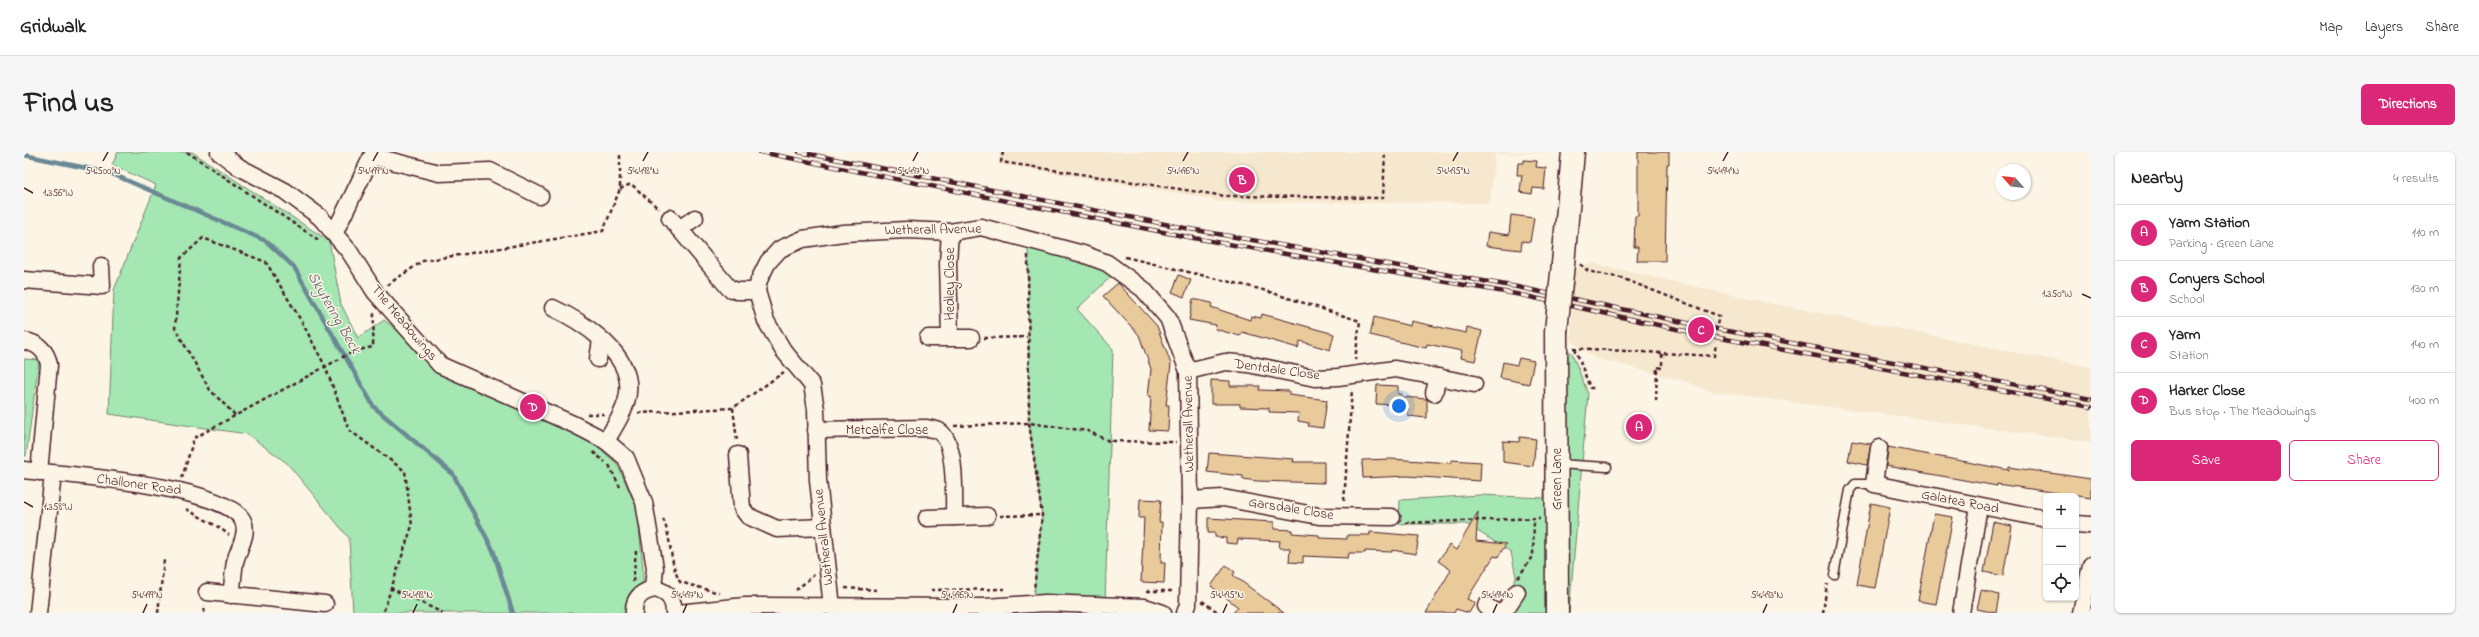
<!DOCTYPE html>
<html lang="en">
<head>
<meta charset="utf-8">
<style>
  body { margin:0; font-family:"Indie Flower",sans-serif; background:#f6f6f6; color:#222 }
  .controls { position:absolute; right:12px; bottom:12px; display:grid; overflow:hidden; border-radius:6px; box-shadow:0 1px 3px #0004 }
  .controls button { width:36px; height:36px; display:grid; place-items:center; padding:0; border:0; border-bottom:1px solid #e0e0e0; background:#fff; color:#222; font:20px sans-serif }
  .compass { position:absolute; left:1971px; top:12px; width:36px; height:36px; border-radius:50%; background:#fff; box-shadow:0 1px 3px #0004; rotate:297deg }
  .you { position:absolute; left:1375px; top:254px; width:14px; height:14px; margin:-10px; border:3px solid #fff; border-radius:50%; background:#1a73e8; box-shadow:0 0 0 6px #1a73e833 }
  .badge { display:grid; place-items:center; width:26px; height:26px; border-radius:50%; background:#db2777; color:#fff; font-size:13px; font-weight:700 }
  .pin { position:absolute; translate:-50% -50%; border:2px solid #fff; box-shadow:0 1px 4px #0006 }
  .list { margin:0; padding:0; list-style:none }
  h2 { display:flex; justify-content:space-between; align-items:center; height:52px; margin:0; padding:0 16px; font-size:17px }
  h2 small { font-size:13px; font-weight:400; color:#767676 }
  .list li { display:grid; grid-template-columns:26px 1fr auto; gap:12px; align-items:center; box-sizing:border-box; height:56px; padding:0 16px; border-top:1px solid #e0e0e0 }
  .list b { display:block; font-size:15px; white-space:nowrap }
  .list p { margin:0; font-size:13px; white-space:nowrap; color:#767676 }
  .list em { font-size:13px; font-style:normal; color:#767676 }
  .actions { display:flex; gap:8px; padding:12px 16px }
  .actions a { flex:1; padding:9px 0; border:1px solid #db2777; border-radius:6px; text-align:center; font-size:14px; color:#db2777 }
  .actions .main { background:#db2777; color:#fff }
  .icon { flex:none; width:22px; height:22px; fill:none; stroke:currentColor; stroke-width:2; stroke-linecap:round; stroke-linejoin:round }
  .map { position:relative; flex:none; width:2067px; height:461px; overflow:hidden; border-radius:6px }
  header { display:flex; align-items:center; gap:24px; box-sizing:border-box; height:56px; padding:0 20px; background:#fff; border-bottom:1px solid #e0e0e0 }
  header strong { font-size:19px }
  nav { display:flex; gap:22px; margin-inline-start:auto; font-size:14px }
  .intro { display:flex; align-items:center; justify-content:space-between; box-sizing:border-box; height:96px; padding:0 24px }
  h1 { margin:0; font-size:28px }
  .button { padding:10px 18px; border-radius:6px; background:#db2777; color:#fff; font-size:14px; font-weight:700 }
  main { display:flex; gap:24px; padding:0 24px }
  aside { flex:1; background:#fff; border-radius:6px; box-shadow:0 1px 3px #0004 }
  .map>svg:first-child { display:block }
  .built { fill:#f6e8cf }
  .green { fill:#a4e7b2; stroke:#77836e }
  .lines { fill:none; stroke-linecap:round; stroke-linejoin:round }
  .stream { stroke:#6a8995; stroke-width:4.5 }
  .building { fill:#e8ca9b; stroke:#4a1f2b }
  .lane-casing { stroke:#4a1f2b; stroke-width:11 }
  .street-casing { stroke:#4a1f2b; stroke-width:19 }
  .secondary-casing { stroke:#4a1f2b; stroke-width:25 }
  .path { stroke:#4a1f2b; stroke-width:2.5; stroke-dasharray:4 3; stroke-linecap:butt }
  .lane { stroke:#fcf5e5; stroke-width:8 }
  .street { stroke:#fcf5e5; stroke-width:16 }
  .secondary { stroke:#fcf5e5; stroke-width:22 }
  .rail-casing { stroke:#4a1f2b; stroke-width:4.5 }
  .rail { stroke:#fcf5e5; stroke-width:3; stroke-dasharray:9; stroke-linecap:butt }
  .secondary-bridge-casing { stroke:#4a1f2b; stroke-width:25; stroke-linecap:butt }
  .secondary-bridge { stroke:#fcf5e5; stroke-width:22 }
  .ticks { fill:none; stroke:#4a1f2b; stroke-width:1.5 }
  .labels { text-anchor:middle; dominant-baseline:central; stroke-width:3; stroke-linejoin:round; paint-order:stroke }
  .street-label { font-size:14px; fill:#4a1f2b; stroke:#fcf5e5 }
  .water-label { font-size:15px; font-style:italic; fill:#5a5460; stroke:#fcf5e5 }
  .ticks-label { font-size:10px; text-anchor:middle; fill:#4a1f2b; stroke:#fcf5e5; stroke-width:3; stroke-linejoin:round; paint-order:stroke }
</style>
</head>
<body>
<header>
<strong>Gridwalk</strong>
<nav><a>Map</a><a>Layers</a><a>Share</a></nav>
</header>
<div class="intro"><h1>Find us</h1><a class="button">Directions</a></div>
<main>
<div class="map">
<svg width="2067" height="461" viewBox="0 0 2067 461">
  <rect width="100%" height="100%" fill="#fcf5e5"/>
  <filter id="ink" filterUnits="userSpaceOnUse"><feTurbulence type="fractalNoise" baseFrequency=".025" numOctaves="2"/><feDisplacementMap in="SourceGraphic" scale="8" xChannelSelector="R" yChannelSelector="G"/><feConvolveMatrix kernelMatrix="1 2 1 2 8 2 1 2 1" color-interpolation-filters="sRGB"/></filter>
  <g filter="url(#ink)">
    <g class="built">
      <path d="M 976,0 L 1535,0 L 1471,2 L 1466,51 L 1196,50 L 1172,44 L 974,12 Z"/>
      <path d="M 1570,111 L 1721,146 L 2067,215 L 2067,290 L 1685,239 L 1663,230 L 1571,206 L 1547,189 L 1549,116 Z"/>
    </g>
    <g class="green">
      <path d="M 94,0 L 168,0 L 305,89 L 317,152 L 334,186 L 360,168 L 409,206 L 567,288 L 593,312 L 613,356 L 619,416 L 619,461 L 329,461 L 325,386 L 263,311 L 223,282 L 85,262 L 90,138 L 132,33 L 88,13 Z"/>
      <path d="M 1004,88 L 1094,118 L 1053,157 L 1089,197 L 1081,452 L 1009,452 L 1018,363 L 1005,271 Z"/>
      <path d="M 1524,187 L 1548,201 L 1564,242 L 1545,461 L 1476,461 L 1492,425 L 1487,400 L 1442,372 L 1375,372 L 1376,348 L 1456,343 L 1520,346 Z"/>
      <path d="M 0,207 L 15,208 L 2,304 L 0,304 Z"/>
    </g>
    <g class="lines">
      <path class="stream" d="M 0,3 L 86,21 L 242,89 L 270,115 L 350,255 L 429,322 L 469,398 L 489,461"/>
    </g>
    <g class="building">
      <path d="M 1614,0 L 1645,0 L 1645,12 L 1643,12 L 1641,109 L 1613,109 L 1614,95 L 1610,95 L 1611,64 L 1614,64 Z"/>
      <path d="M 1500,8 L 1513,9 L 1512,15 L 1522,16 L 1520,37 L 1509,36 L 1508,42 L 1496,40 L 1498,23 L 1493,23 L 1494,11 L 1500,11 Z"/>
      <path d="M 1487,63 L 1510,66 L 1506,90 L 1498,89 L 1497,98 L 1462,94 L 1464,80 L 1485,83 Z"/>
      <path d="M 1155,123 L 1167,128 L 1160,145 L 1148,140 Z"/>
      <path d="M 1094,131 L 1133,174 L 1147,212 L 1142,253 L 1145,253 L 1144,279 L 1125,278 L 1127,244 L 1124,244 L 1127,217 L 1115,183 L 1079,144 Z"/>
      <path d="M 1169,147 L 1188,151 L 1187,155 L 1226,168 L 1227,164 L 1237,166 L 1238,162 L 1310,182 L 1306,198 L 1276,189 L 1274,196 L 1218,180 L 1216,184 L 1191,177 L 1192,173 L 1165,168 Z"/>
      <path d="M 1350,165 L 1386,174 L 1387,169 L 1442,181 L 1443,175 L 1458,179 L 1451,209 L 1436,206 L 1438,199 L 1403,192 L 1402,196 L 1346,183 Z"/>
      <path d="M 1495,206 L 1510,209 L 1505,232 L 1476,226 L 1479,210 L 1493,213 Z"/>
      <path d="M 1187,228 L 1206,229 L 1206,234 L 1236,234 L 1235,238 L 1265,239 L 1265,243 L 1303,248 L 1299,276 L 1284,274 L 1285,271 L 1274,269 L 1275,261 L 1245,260 L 1245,256 L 1216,255 L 1216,252 L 1187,252 Z"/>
      <path d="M 1353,233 L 1374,234 L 1374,242 L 1378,242 L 1378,245 L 1403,247 L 1403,266 L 1384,264 L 1384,257 L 1372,257 L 1372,253 L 1352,252 Z"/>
      <path d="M 1496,285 L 1512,287 L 1509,314 L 1479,310 L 1479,289 L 1495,290 Z"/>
      <path d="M 1828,289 L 1847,292 L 1843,313 L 1824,309 Z"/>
      <path d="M 1864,295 L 1985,318 L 1985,315 L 2067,327 L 2067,346 L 1973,332 L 1973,334 L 1862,314 Z"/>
      <path d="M 1185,301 L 1270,307 L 1269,310 L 1300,310 L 1300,331 L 1233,329 L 1219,327 L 1219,324 L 1183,320 Z"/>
      <path d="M 1367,307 L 1427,311 L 1427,308 L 1457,310 L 1456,329 L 1383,324 L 1339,326 L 1338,308 Z"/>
      <path d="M 1116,347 L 1137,348 L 1135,370 L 1138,370 L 1137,411 L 1141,411 L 1140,431 L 1117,430 L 1120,366 L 1115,366 Z"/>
      <path d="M 1847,351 L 1866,355 L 1851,436 L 1833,433 Z"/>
      <path d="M 1454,360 L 1452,389 L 1482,392 L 1474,405 L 1470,404 L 1443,447 L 1451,451 L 1445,461 L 1432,457 L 1430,461 L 1402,461 L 1427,418 L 1414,409 L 1425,393 L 1432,398 Z"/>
      <path d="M 1910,362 L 1929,365 L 1912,452 L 1894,449 Z"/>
      <path d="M 1184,366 L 1250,370 L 1250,377 L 1268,378 L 1268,381 L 1295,383 L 1295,386 L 1323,387 L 1323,383 L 1346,383 L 1346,380 L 1395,384 L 1392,402 L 1368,398 L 1368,400 L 1341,399 L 1341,401 L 1325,401 L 1324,406 L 1279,404 L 1279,411 L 1265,410 L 1266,396 L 1255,396 L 1256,389 L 1214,387 L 1213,392 L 1202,391 L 1202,386 L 1191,385 L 1191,381 L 1184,381 Z"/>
      <path d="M 1969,370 L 1988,374 L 1979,424 L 1960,420 Z"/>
      <path d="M 1202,413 L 1211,420 L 1209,423 L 1260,461 L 1209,461 L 1214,455 L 1187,434 Z"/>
      <path d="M 1957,438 L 1975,443 L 1972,461 L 1953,457 Z"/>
    </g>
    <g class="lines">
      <g class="lane-casing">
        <g id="lane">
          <path d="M 1533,312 L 1583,315"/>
          <path d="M 1810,423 L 1826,338 L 1831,332 L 1850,332"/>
        </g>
      </g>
      <g class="street-casing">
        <g id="street">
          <path d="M 195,0 L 215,15 L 261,39 L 296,65 L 325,99 L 351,140 L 416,213 L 551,273 L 582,289 L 602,306 L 620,350 L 631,416 L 629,437"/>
          <path d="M 646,66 L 705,136 L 713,139 L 733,139"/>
          <path d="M 655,77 L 671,66"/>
          <path d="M 310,82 L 348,4 L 415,21 L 466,19 L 516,44"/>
          <path d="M 0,128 L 78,134 L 77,114"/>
          <path d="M 529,156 C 557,169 600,197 604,230 C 607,251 592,272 582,289"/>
          <path d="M 926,185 L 924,111 L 926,80"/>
          <path d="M 904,186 L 947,186"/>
          <path d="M 0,189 C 14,191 23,199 25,213 L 15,320"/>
          <path d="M 574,207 L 577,188"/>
          <path d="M 1164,219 L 1201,210 L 1224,212 L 1291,226 L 1314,225 L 1371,217 L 1450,232"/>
          <path d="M 1410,241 L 1414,225"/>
          <path d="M 792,278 L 903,276 C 906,277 912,277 915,279 C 933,290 930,345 930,365"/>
          <path d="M 1855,296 L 1850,332 L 2022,367"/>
          <path d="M 714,303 L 718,356 L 724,364 L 753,377 L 799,375"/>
          <path d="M 0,318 C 40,323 202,333 219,369 C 225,382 214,397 211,410 C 209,421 209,432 207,443"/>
          <path d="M 1166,348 L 1199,346 L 1295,364 L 1368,365"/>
          <path d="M 903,366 L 963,364"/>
          <path d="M 2052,372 L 2067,373"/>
          <path d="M 183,440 L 301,452"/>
          <path d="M 1462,454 L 1473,461"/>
          <path d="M 808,455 L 794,328 L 792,257 L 788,233 L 759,198 L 742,169 L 733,139 L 735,128 L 744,110 L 756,97 L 779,87 L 819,81 L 883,78 L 926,80 L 957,75 L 1059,102 L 1083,111 L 1119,137 L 1144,166 L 1164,219 L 1166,348 L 1164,453 L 1161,461"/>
          <path d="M 14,461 L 29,322"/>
          <path d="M 610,461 C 609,447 617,439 631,437 C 644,440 650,448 650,461"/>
          <path d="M 654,461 L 721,454 L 961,455 L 1021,451 L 1121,455 L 1139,461"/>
          <path d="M 1479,461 L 1493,440"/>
          <path d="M 1937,461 L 1955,354"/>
          <path d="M 2057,461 L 2067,413"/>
        </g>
      </g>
      <g class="secondary-casing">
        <g id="secondary">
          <path d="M 1539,112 L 1549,0"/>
          <path d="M 1532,179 L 1533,461"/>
        </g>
      </g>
      <g class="path">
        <path d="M 163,0 L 296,89"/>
        <path d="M 979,0 L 977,10 L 1201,44 L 1359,46 L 1361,0"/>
        <path d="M 596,37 L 607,32 L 635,57"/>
        <path d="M 1004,103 L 1005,271 L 1018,363 L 1010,438"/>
        <path d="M 1101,105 L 1236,137 L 1336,169 L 1331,208"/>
        <path d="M 1556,112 L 1564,119 L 1597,126 L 1695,164 L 1693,173"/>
        <path d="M 363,133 L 399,109 L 579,79 L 596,37 L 596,0"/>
        <path d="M 960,186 L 1003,185"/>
        <path d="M 1549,196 L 1690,204 L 1692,192"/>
        <path d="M 1551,196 L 1566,236 L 1572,236"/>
        <path d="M 1632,249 L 1633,215 L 1638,216 L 1638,202"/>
        <path d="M 709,256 L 713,289"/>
        <path d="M 614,261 L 709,256 L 760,220"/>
        <path d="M 563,262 L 580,262"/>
        <path d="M 211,263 L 186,238 L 151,176 L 157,106 L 179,86 L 242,110 L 279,172 L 301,214 L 325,278 L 381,319 L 388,374 L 359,461"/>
        <path d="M 930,274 L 1005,271 L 1064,279 L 1085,289 L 1152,290"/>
        <path d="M 569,300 L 581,310"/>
        <path d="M 585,313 L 596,335"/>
        <path d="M 158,326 L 170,286 L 330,199 L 349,195 L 350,161"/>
        <path d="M 1320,349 L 1328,237"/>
        <path d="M 162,357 L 196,376 L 205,383"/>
        <path d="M 976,364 L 1018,363"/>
        <path d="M 639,367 C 648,387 645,410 656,430 L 695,441"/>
        <path d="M 1381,371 L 1516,366"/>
        <path d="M 1494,426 L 1509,403 L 1510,366"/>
        <path d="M 609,430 L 612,399"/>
        <path d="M 366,436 L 419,461"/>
        <path d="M 821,436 L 852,438"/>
        <path d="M 772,438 L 790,423"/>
        <path d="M 907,438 L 982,437"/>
        <path d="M 1123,439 L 1150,439"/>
        <path d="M 1178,449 L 1195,461"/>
        <path d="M 134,461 L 140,408"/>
        <path d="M 180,461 L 181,454"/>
        <path d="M 1799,461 L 1803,432"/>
      </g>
      <use href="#lane" class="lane"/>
      <use href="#street" class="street"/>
      <use href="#secondary" class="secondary"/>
      <g class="rail-casing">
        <g id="rail">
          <path d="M 736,0 L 1164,85 L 1492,142 L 1680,183 L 2067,255"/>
          <path d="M 775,0 L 1166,77 L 1493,135 L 1682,175 L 2067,247"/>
        </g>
      </g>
      <use href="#rail" class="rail"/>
      <g class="secondary-bridge-casing">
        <path id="secondary-bridge" d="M 1532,179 L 1539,112"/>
      </g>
      <use href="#secondary-bridge" class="secondary-bridge"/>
    </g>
  </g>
  <path class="ticks" d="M 79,9 L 84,0M 349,9 L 354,0M 619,9 L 624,0M 889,9 L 894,0M 1159,9 L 1164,0M 1429,9 L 1434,0M 1699,9 L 1704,0M 0,36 L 9,41M 2058,142 L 2067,146M 0,350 L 9,355M 119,461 L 123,452M 389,461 L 393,452M 659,461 L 663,452M 929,461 L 933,452M 1199,461 L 1203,452M 1469,461 L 1473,452M 1739,461 L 1743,452"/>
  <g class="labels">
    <g class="street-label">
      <text transform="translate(909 78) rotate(-1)">Wetherall Avenue</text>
      <text transform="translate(926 132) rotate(-90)">Hedley Close</text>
      <text transform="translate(380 171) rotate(50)">The Meadowings</text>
      <text transform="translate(1253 218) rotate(8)">Dentdale Close</text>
      <text transform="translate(1165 272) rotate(-91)">Wetherall Avenue</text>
      <text x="863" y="278">Metcalfe Close</text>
      <text transform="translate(1533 327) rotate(-90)">Green Lane</text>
      <text transform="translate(115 333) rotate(8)">Challoner Road</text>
      <text transform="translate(1936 350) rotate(11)">Galatea Road</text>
      <text transform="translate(1267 357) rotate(9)">Garsdale Close</text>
      <text transform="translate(800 385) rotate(-96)">Wetherall Avenue</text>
    </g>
    <g class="water-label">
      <text transform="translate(310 161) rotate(60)">Skytering Beck</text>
    </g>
  </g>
  <g class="ticks-label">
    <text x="79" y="22">54.500°N</text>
    <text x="349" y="22">54.499°N</text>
    <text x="619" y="22">54.498°N</text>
    <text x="889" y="22">54.497°N</text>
    <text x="1159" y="22">54.496°N</text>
    <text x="1429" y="22">54.495°N</text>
    <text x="1699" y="22">54.494°N</text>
    <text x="34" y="44">1.356°W</text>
    <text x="2033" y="145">1.350°W</text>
    <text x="34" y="358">1.358°W</text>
    <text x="123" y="446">54.499°N</text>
    <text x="393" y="446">54.498°N</text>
    <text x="663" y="446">54.497°N</text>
    <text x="933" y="446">54.496°N</text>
    <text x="1203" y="446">54.495°N</text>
    <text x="1473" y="446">54.494°N</text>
    <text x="1743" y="446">54.493°N</text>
  </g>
</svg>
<div class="controls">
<button>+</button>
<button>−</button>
<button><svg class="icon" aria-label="locate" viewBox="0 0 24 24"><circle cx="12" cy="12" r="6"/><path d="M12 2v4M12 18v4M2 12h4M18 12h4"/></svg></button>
</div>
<svg class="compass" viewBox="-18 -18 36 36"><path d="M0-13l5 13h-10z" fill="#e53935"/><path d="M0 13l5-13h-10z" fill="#767676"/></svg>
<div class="you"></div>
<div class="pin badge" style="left:1615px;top:275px">A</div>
<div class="pin badge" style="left:1218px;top:28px">B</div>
<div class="pin badge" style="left:1677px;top:178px">C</div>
<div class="pin badge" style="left:509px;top:255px">D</div>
</div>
<aside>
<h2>Nearby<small>4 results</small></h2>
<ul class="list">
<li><span class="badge">A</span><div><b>Yarm Station</b><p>Parking · Green Lane</p></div><em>110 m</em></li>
<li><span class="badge">B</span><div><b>Conyers School</b><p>School</p></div><em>130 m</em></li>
<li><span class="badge">C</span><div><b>Yarm</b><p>Station</p></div><em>140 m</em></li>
<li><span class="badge">D</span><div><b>Harker Close</b><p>Bus stop · The Meadowings</p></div><em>400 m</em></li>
</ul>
<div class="actions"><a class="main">Save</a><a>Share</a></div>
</aside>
</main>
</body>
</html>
